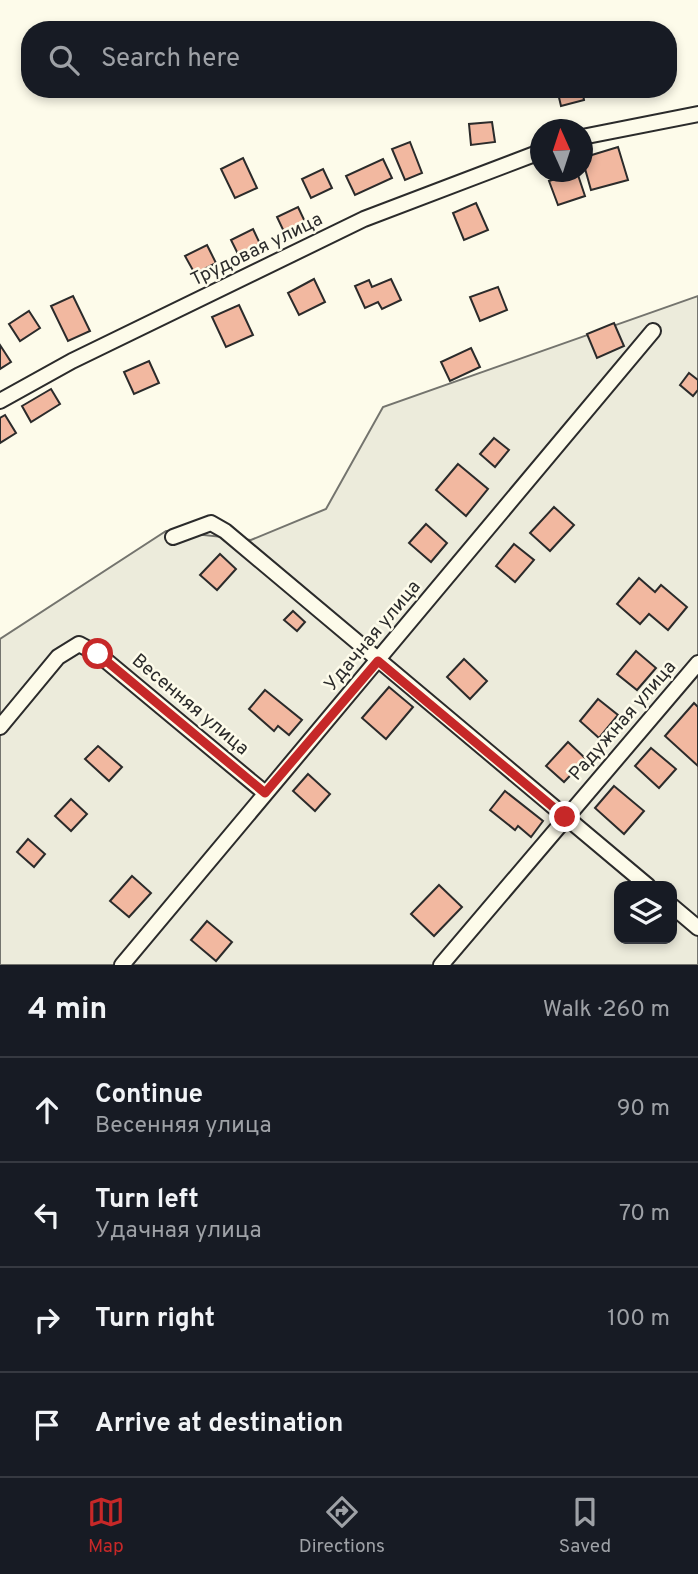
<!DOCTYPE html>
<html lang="en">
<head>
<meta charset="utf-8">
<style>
  body { margin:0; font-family:Overpass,sans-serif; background:#20242c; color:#f1f3f6 }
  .controls { position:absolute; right:21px; bottom:21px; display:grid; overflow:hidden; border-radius:14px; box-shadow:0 4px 10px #0003 }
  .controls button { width:63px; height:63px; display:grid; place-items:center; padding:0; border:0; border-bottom:2px solid #363941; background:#171b24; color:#f1f3f6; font:35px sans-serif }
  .compass { position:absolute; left:530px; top:119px; width:63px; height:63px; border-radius:50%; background:#171b24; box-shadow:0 4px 10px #0003; rotate:357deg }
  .stop { position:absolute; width:21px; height:21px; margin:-16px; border:5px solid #c62828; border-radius:50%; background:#fff }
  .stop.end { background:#c62828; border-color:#fff; box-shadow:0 2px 7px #0008 }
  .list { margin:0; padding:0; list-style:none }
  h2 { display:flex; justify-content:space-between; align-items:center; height:91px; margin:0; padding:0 28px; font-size:30px }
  h2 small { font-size:23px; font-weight:400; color:#9ea1a6 }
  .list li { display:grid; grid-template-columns:46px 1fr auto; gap:21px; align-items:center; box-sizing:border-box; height:105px; padding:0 28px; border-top:2px solid #363941 }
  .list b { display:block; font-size:26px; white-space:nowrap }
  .list p { margin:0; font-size:23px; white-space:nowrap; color:#9ea1a6 }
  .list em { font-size:23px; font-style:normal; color:#9ea1a6 }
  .icon { flex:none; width:38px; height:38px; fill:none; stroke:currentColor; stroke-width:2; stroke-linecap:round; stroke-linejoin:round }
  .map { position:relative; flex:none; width:698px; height:965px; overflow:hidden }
  .search { position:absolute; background:#171b24; box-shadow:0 4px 10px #0003; left:21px; right:21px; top:21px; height:77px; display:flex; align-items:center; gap:18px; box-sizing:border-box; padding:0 24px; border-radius:28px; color:#9ea1a6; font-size:26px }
  .sheet { height:511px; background:#171b24 }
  nav { display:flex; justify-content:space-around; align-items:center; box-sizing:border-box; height:98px; border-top:2px solid #363941; background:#171b24; font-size:19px; color:#9ea1a6 }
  nav a { display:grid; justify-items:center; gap:4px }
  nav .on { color:#c62828 }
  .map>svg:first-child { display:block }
  .green { fill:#ecebdb; stroke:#74746e; stroke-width:2; fill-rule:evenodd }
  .building { fill:#f2b8a0; stroke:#2b2b2b; stroke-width:2 }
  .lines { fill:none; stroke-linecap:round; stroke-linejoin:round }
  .minor-casing { stroke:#2b2b2b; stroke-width:18 }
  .minor { stroke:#fdfbea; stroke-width:14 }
  .route { stroke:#c62828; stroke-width:9 }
  .labels { text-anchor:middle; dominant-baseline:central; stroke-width:5; stroke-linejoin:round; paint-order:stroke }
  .street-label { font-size:19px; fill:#2b2b2b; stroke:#fdfbea }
</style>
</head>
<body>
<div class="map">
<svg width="698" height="965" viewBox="0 0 698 965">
  <rect width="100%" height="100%" fill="#fdfbea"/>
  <path class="green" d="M 698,296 L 698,965 L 0,965 L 0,639 L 166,531 L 251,540 L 326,509 L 383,407 ZM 619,886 L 672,886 L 672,939 L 619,939 Z"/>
  <g class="building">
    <path d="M 557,89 L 582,89 L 584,100 L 561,106 Z"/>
    <path d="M 492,122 L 495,142 L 471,145 L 469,124 Z"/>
    <path d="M 410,142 L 422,173 L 405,180 L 392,149 Z"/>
    <path d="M 618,147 L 628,180 L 591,190 L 582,158 Z"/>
    <path d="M 243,158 L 257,188 L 235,198 L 221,169 Z"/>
    <path d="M 383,159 L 392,178 L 355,195 L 346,176 Z"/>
    <path d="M 323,169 L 332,188 L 311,198 L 302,179 Z"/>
    <path d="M 577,172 L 585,196 L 558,205 L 549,181 Z"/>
    <path d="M 476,203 L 488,230 L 464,240 L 453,213 Z"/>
    <path d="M 298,207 L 307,226 L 286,236 L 277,217 Z"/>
    <path d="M 253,229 L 262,248 L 240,258 L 231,240 Z"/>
    <path d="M 207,245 L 216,263 L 195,274 L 185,256 Z"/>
    <path d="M 314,279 L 325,302 L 299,315 L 288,293 Z"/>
    <path d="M 391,279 L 401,300 L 382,309 L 378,302 L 365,308 L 355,286 L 369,280 L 372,287 Z"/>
    <path d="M 498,287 L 507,310 L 480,321 L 470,297 Z"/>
    <path d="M 73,296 L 90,331 L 68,341 L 51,306 Z"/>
    <path d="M 239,305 L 253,335 L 226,347 L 212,317 Z"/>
    <path d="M 29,311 L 40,328 L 20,341 L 9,324 Z"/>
    <path d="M 614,323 L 624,346 L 597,358 L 587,334 Z"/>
    <path d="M 0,345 L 11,362 L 0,369 Z"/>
    <path d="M 471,348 L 480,367 L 450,381 L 441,362 Z"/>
    <path d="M 149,361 L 159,383 L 134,394 L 124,372 Z"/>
    <path d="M 689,373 L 698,380 L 698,390 L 693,396 L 680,385 Z"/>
    <path d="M 51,389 L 60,404 L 31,422 L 22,406 Z"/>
    <path d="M 5,415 L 16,433 L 0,443 L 0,418 Z"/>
    <path d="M 494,438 L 509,450 L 495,467 L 480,454 Z"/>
    <path d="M 458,464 L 488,489 L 466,516 L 436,490 Z"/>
    <path d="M 554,507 L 574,525 L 550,551 L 530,533 Z"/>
    <path d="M 426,524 L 447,543 L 431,562 L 409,543 Z"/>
    <path d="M 514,544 L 534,560 L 515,582 L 496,566 Z"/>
    <path d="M 220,554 L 236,569 L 217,590 L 200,575 Z"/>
    <path d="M 639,578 L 655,592 L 661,585 L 687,607 L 668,630 L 649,614 L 640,624 L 617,604 Z"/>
    <path d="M 293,611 L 305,622 L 297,631 L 284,620 Z"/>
    <path d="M 636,651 L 656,668 L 637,690 L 617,674 Z"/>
    <path d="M 464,659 L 487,681 L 470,699 L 447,677 Z"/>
    <path d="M 389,687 L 413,707 L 386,739 L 362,718 Z"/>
    <path d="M 265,690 L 302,720 L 289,735 L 278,726 L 274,731 L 249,709 Z"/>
    <path d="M 598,699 L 618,715 L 599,738 L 580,721 Z"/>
    <path d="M 694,703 L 698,707 L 698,766 L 665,736 Z"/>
    <path d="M 568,742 L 586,759 L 564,782 L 546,766 Z"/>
    <path d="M 98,746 L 122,767 L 109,781 L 85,759 Z"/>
    <path d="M 651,748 L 676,769 L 659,788 L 635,766 Z"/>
    <path d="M 308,774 L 330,794 L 315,811 L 293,791 Z"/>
    <path d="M 614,786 L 644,811 L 624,834 L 595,808 Z"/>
    <path d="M 505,791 L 543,821 L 531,837 L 518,826 L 515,830 L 490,810 Z"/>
    <path d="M 71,799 L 87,814 L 71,831 L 55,816 Z"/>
    <path d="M 28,839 L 45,854 L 34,867 L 17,852 Z"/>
    <path d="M 132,876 L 151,893 L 129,917 L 110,901 Z"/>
    <path d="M 439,885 L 462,907 L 434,936 L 411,914 Z"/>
    <path d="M 207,921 L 232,942 L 216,961 L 191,940 Z"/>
  </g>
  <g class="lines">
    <g class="minor-casing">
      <g id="minor">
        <path d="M 582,137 L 698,114"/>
        <path d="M 0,401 L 72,361 L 364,219 L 540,152"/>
        <path d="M 173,537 L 211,523 L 225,531 L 648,886"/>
        <path d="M 0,727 L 58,657 L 79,644 L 98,654 L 265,793"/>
        <path d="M 672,906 L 698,928"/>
        <path d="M 122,965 L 653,331"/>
        <path d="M 441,965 L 698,663"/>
      </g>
    </g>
    <use href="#minor" class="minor"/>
  </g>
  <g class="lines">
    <path class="route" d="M 98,654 L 265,793 L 378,661 L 565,817"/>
  </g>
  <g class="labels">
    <g class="street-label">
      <text transform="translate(257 250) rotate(-26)">Трудовая улица</text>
      <text transform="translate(373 636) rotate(-50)">Удачная улица</text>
      <text transform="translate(190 705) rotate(40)">Весенняя улица</text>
      <text transform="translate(623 721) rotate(-49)">Радужная улица</text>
    </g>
  </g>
</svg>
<div class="controls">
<button><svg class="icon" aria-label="layers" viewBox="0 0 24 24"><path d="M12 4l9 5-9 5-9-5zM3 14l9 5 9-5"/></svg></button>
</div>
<svg class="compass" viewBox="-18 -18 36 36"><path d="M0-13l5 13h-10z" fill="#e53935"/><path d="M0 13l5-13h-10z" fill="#9ea1a6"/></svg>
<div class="stop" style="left:98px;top:654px"></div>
<div class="stop end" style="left:565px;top:817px"></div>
<div class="search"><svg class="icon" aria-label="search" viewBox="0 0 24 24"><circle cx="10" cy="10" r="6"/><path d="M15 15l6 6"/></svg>Search here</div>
</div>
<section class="sheet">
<h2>4 min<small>Walk · 260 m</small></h2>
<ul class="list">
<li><svg class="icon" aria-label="ahead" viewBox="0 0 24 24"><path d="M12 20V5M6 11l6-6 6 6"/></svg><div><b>Continue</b><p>Весенняя улица</p></div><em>90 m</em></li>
<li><svg class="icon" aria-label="left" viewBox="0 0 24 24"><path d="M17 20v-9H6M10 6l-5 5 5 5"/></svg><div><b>Turn left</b><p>Удачная улица</p></div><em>70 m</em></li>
<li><svg class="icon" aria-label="right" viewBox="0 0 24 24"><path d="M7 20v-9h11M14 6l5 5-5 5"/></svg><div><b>Turn right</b></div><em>100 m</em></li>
<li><svg class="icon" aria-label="arrive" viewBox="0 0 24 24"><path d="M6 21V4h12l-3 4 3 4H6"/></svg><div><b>Arrive at destination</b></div></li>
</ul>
</section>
<nav>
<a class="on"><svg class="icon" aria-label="map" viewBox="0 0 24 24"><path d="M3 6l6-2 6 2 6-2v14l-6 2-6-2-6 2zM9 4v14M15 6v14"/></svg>Map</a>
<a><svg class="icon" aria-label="directions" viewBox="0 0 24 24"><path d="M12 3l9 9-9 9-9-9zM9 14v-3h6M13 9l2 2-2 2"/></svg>Directions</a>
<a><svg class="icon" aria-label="saved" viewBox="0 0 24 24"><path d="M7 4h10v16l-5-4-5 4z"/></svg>Saved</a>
</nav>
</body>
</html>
